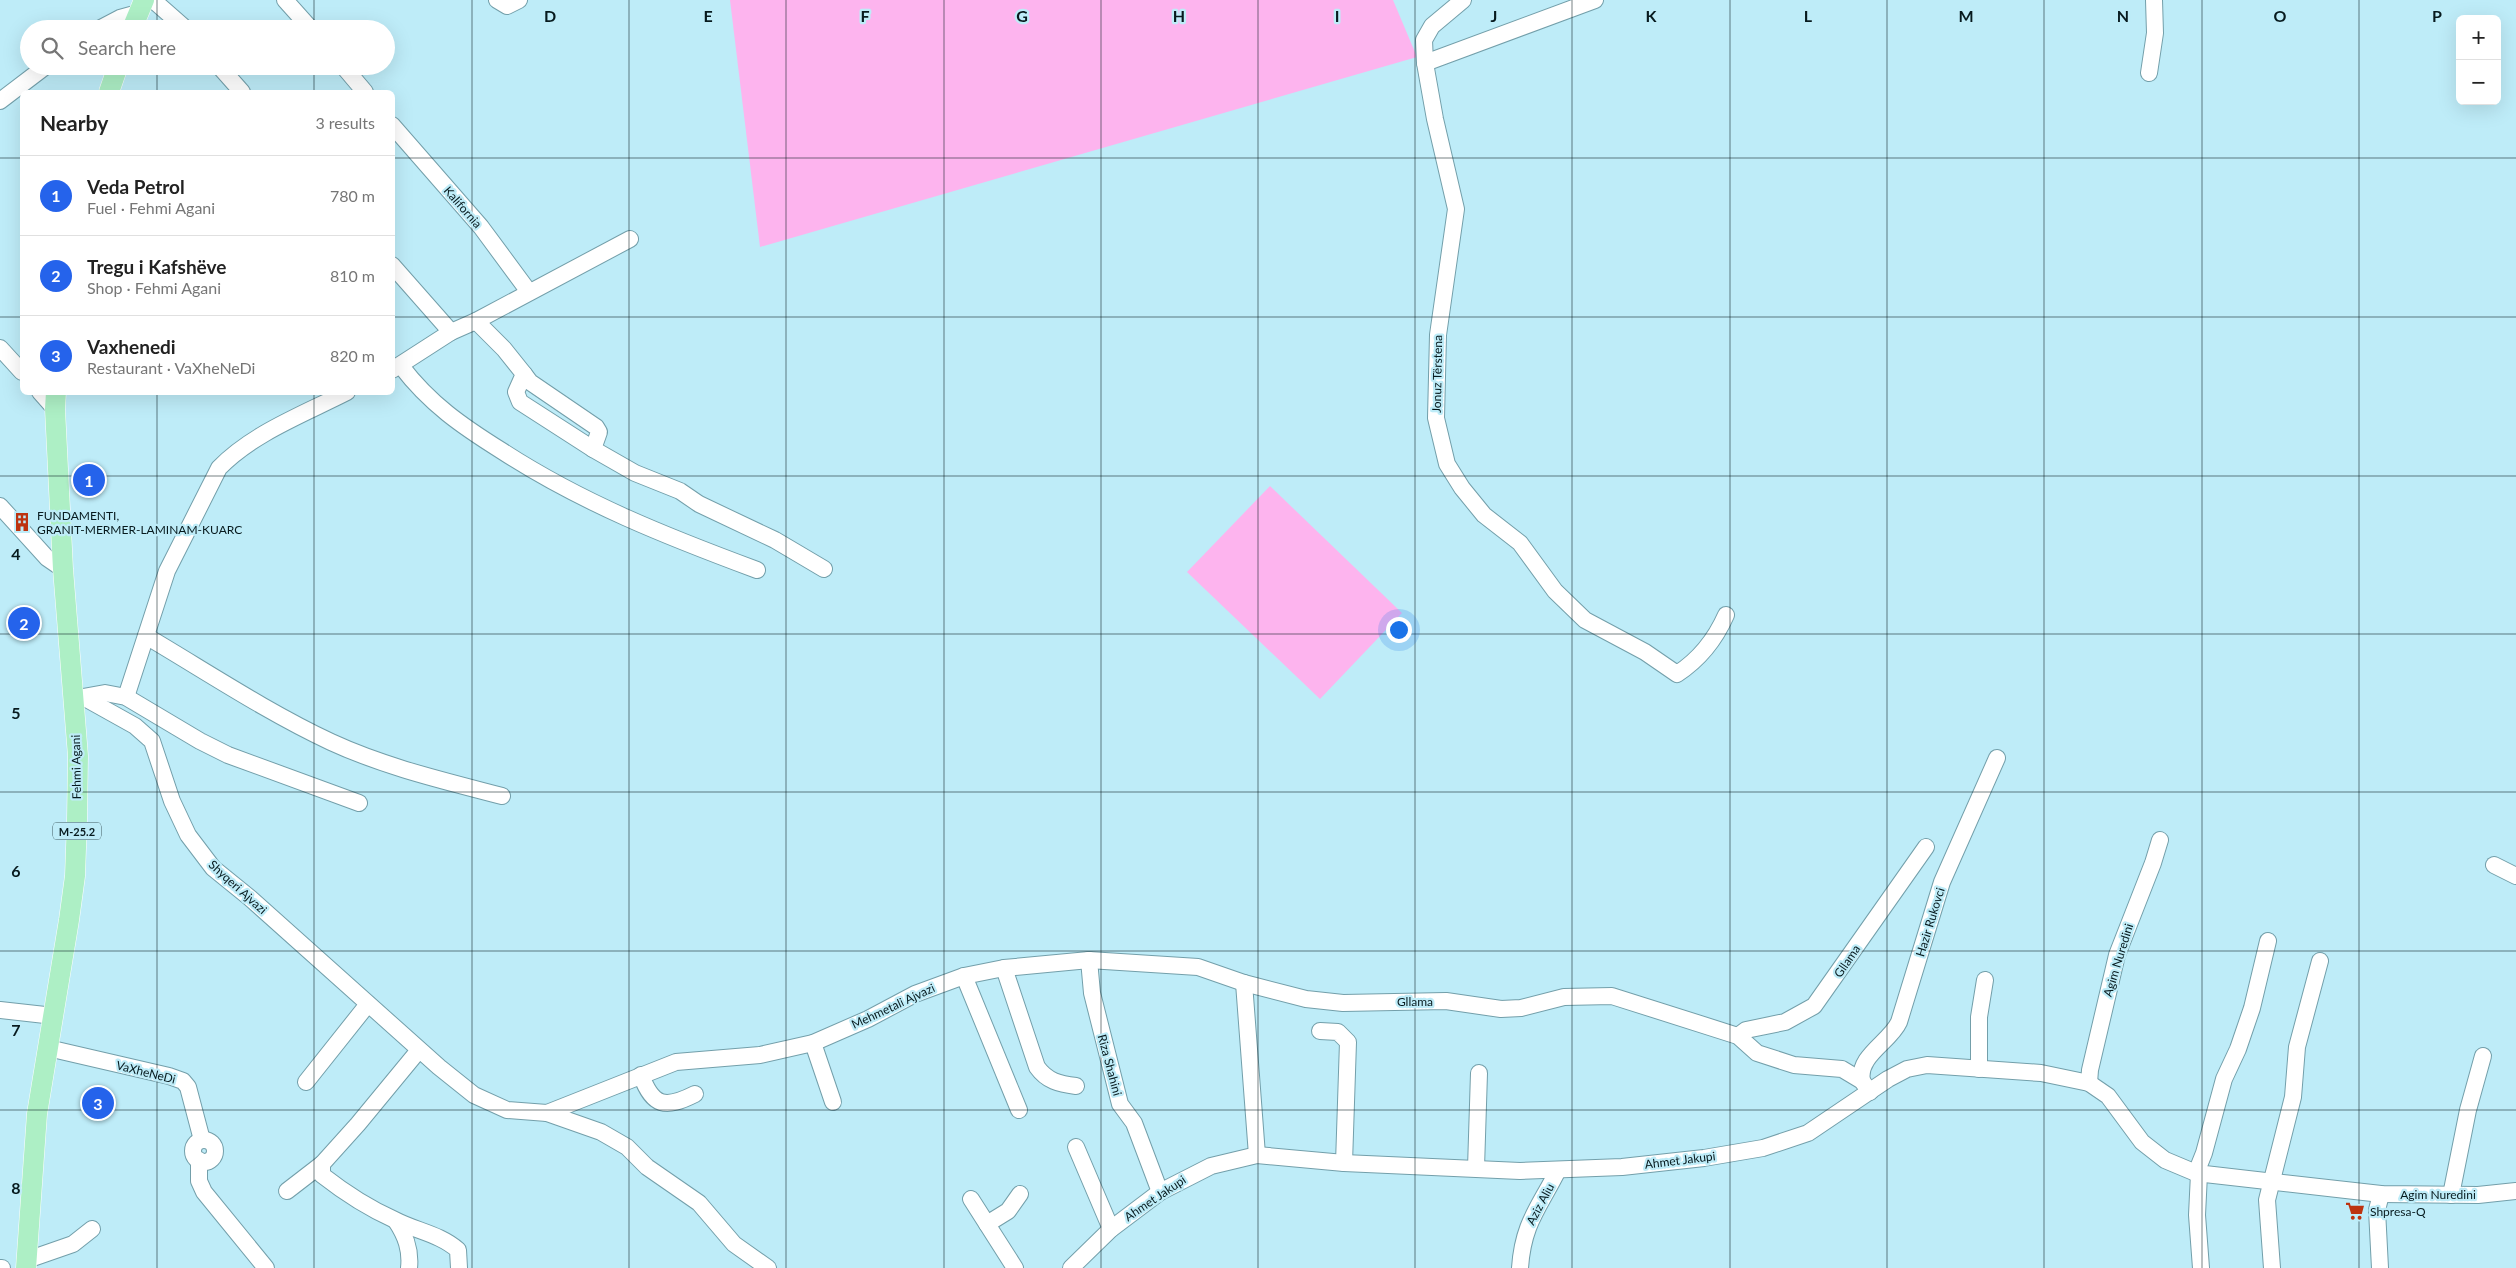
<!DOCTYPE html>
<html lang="en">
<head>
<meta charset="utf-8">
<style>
  body { margin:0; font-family:Lato,sans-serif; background:#f2f2f2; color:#222 }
  .controls { position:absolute; right:15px; top:15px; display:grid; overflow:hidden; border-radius:8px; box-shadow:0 5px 20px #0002 }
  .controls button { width:45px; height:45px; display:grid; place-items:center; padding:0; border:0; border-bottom:1px solid #e0e0e0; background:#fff; color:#222; font:25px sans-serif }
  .you { position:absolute; left:1398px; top:629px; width:18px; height:18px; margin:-12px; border:4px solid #fff; border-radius:50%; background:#1a73e8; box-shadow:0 0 0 8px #1a73e833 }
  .badge { display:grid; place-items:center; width:32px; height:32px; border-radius:50%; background:#2563eb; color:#fff; font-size:16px; font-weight:700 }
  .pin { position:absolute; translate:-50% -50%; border:2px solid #fff; box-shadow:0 1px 5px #0006 }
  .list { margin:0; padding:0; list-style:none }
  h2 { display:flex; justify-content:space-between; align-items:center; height:65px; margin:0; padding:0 20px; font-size:21px }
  h2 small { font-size:16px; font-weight:400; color:#767676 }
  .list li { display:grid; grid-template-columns:32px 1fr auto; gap:15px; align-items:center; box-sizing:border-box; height:80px; padding:0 20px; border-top:1px solid #e0e0e0 }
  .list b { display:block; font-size:19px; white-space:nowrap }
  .list p { margin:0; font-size:16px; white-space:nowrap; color:#767676 }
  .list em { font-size:16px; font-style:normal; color:#767676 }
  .icon { flex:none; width:28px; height:28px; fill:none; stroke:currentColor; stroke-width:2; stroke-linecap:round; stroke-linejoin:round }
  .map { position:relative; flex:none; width:2516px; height:1268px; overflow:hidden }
  .search { position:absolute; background:#fff; box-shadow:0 5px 20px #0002; left:20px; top:20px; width:375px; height:55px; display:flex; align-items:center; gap:12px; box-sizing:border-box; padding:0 18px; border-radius:28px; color:#767676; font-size:19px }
  .panel { position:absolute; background:#fff; box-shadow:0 5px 20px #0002; left:20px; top:90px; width:375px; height:305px; border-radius:8px }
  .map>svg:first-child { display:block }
  .green { fill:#fdb4ee }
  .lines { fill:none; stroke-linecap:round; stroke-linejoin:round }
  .minor-casing { stroke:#739faa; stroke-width:18 }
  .major-casing { stroke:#fff; stroke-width:21 }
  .minor { stroke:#fff; stroke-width:16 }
  .major { stroke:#adefc5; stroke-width:20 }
  .grid { fill:none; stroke:#071a1e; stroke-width:1; stroke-opacity:0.55 }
  .labels { text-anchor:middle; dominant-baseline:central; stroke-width:4.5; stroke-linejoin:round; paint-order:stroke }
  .shield { fill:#beecf8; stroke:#3e595f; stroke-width:1 }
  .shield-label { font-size:11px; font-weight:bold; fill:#071a1e }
  .street-label { font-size:12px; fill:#071a1e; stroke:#beecf8 }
  .poi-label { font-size:12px; fill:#071a1e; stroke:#beecf8; text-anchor:start }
  .grid-label { font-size:16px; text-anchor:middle; font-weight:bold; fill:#071a1e; stroke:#beecf8; stroke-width:4.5; stroke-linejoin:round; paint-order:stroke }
</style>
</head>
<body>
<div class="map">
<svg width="2516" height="1268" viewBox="0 0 2516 1268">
  <rect width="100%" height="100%" fill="#beecf8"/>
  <g class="green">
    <path d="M 730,0 L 1393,0 L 1417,57 L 760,247 Z"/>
    <path d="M 1270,486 L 1402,613 L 1320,699 L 1187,572 Z"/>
  </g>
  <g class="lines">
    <g class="minor-casing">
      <g id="minor">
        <path d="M 153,0 L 186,29"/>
        <path d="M 285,0 L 311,29"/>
        <path d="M 497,0 L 507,6 L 519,0"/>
        <path d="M 1463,0 L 1432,26 L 1424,40 L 1425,63 L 1435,119 L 1456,209 L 1438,335 L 1436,418 L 1447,464 L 1462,488 L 1484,515 L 1520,543 L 1555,591 L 1585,620 L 1645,652 L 1677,674 C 1700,659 1715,640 1726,615"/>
        <path d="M 99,29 L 120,18 L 138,13"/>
        <path d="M 1425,63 L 1595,0"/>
        <path d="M 219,66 L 242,92"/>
        <path d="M 343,66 L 365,92"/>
        <path d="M 2149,73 L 2155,33 L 2154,0"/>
        <path d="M 0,101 L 46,66"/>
        <path d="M 392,125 L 481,227 L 529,292"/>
        <path d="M 392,265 L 451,332"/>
        <path d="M 476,321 L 504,349 L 524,374 L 516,392 L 520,402 L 593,449 L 635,473 L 680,491 L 699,504 L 775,540 L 824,569"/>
        <path d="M 0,348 L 22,372"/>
        <path d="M 401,366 C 430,404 462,426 502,451 C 582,503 668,537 757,570"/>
        <path d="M 392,370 L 451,332 L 476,321 L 630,239"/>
        <path d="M 524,374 L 530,382 L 596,427 L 599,432 L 593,449"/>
        <path d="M 40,392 L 55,409"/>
        <path d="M 0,506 L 47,558 L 63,569"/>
        <path d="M 146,636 C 207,672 267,712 331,742 C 385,767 445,781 502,796"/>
        <path d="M 73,696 L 83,697 L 135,726 L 152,741 L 172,801 L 188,835 L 213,868 L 250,898 L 439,1067 L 474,1095 L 507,1110 L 547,1113 L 601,1132 L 627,1147 L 647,1167 L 699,1203 L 734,1244 L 768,1268"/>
        <path d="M 83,697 L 105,693 L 126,697 L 200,741 L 228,755 L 359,803"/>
        <path d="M 126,697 L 167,571 L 219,468 C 253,433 304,414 347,392"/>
        <path d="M 2494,865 L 2516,876"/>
        <path d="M 1089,960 L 1092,993 L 1120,1104 L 1134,1123 L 1160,1192"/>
        <path d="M 1004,968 L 1037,1067 C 1047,1081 1059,1084 1076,1086"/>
        <path d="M 964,976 L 1019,1110"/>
        <path d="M 1244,983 L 1257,1155"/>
        <path d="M 0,1010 L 54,1016"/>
        <path d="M 1320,1031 L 1338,1032 L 1348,1042 L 1344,1163"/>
        <path d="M 1738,1036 L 1746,1030 L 1785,1022 L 1814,1006 L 1926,847"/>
        <path d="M 813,1043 L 833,1102"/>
        <path d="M 48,1048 L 169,1076 L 183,1081 L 188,1087 L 202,1140"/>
        <path d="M 419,1050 L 358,1124 L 322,1164 L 322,1175 C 345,1193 368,1208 395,1220 C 416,1231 440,1234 458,1250 L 459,1268"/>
        <path d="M 1979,1069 L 1979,1017 L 1985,980"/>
        <path d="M 641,1075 C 653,1107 665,1109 695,1094"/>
        <path d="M 1862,1081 C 1857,1056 1890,1042 1899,1022 L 1942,882 L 1997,758"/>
        <path d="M 306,1082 L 368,1004"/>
        <path d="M 2089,1083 L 2090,1070 L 2117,955 L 2153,863 L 2160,840"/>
        <path d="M 547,1113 L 676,1062 L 760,1055 L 813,1043 L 868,1019 L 915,994 L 964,976 L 1004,968 L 1089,960 L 1198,967 L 1244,983 L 1306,999 L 1343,1003 L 1446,1001 L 1501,1009 L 1521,1008 L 1564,997 L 1612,996 L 1738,1036 L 1757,1053 L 1794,1065 L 1842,1069 L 1862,1081 L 1870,1092"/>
        <circle cx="204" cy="1151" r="11"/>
        <path d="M 1076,1147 L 1111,1229"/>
        <path d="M 199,1160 L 199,1181 L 204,1192 L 266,1268"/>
        <path d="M 1476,1168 L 1479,1073"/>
        <path d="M 2196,1173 L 2204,1153 L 2224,1079 L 2238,1049 L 2252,1008 L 2268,941"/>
        <path d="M 2199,1174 L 2197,1215 L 2201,1268"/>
        <path d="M 287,1191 L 322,1164"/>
        <path d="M 2451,1195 L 2468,1110 L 2483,1056"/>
        <path d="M 971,1199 L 1015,1268"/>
        <path d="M 396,1221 C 406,1236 411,1250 409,1268"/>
        <path d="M 987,1224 L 1008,1211 L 1020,1194"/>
        <path d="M 27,1260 L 73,1244 L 92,1229"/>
        <path d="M 0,1268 L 2,1268"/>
        <path d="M 1071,1268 L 1111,1229 L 1160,1192 L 1211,1166 L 1257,1155 L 1344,1163 L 1520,1171 L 1622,1167 L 1704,1158 L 1763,1148 L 1808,1133 L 1888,1079 L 1907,1069 L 1927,1065 L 2041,1073 L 2089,1083 L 2108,1096 L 2142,1142 L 2165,1160 L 2196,1173 L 2381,1194 L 2478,1195 L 2516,1191"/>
        <path d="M 1520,1268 C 1523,1223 1539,1208 1558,1170"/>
        <path d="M 2272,1268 L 2267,1200 L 2293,1097 L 2297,1047 L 2320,961"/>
        <path d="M 2380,1268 L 2377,1210 L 2381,1194"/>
      </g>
    </g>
    <g class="major-casing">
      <g id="major">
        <path d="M 132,29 L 144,0"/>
        <path d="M 109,92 L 118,66"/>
        <path d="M 26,1268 L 37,1114 L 69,920 L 75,876 L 77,820 L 78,756 L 63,569 L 55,409 L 56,392"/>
      </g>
    </g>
    <use href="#minor" class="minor"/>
    <use href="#major" class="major"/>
  </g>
  <path class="grid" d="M 157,0 L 157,29M 314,0 L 314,29M 472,0 L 472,1268M 629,0 L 629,1268M 786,0 L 786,1268M 944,0 L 944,1268M 1101,0 L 1101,1268M 1258,0 L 1258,1268M 1415,0 L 1415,1268M 1572,0 L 1572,1268M 1730,0 L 1730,1268M 1887,0 L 1887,1268M 2044,0 L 2044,1268M 2202,0 L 2202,1268M 2359,0 L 2359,1268M 157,66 L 157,92M 314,66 L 314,92M 0,158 L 22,158M 392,158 L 2516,158M 0,317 L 22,317M 392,317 L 2516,317M 157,392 L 157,1268M 314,392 L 314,1268M 0,476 L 2516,476M 0,634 L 2516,634M 0,792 L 2516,792M 0,951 L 2516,951M 0,1110 L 2516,1110"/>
  <defs>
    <g id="building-bare" transform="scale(1.5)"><path d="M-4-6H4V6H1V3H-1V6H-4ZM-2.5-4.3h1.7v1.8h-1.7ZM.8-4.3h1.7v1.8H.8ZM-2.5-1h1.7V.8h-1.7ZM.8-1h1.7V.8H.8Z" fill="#bd330f" stroke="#beecf8" stroke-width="2.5" paint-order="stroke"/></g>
    <g id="supermarket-bare" transform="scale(1.5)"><path d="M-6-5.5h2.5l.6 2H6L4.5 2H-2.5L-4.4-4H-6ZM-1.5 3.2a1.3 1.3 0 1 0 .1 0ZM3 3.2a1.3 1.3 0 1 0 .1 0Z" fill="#bd330f" stroke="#beecf8" stroke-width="2.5" paint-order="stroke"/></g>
  </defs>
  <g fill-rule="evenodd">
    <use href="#building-bare" x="22" y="522"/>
    <use href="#supermarket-bare" x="2355" y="1211"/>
  </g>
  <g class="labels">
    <rect class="shield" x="53" y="822.5" width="48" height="17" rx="4"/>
    <g class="shield-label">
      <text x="77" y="831">M-25.2</text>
    </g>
    <g class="street-label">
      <text transform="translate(463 207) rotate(49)">Kalifornia</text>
      <text transform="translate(1437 374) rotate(-89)">Jonuz Tërstena</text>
      <text transform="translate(76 767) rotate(-91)">Fehmi Agani</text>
      <text transform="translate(238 887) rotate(42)">Shyqeri Ajvazi</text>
      <text transform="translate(1930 922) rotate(-73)">Hazir Rukovci</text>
      <text transform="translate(2118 960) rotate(-73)">Agim Nuredini</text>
      <text transform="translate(1847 961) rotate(-56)">Gllama</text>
      <text x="1415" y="1001">Gllama</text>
      <text transform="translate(893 1006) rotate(-25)">Mehmetali Ajvazi</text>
      <text transform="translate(1110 1065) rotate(75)">Riza Shahini</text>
      <text transform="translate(146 1072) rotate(14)">VaXheNeDi</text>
      <text transform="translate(1680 1160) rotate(-7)">Ahmet Jakupi</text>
      <text x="2438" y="1194">Agim Nuredini</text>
      <text transform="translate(1155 1198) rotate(-34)">Ahmet Jakupi</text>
      <text transform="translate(1540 1204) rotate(-62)">Aziz Aliu</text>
    </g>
    <g class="poi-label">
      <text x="37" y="515">FUNDAMENTI,<tspan x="37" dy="14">GRANIT-MERMER-LAMINAM-KUARC</tspan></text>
      <text x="2370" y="1211">Shpresa-Q</text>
    </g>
  </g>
  <g class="grid-label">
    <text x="550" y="22">D</text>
    <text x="708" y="22">E</text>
    <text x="865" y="22">F</text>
    <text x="1022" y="22">G</text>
    <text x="1179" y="22">H</text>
    <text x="1337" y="22">I</text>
    <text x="1494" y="22">J</text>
    <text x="1651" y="22">K</text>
    <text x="1808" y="22">L</text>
    <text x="1966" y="22">M</text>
    <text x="2123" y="22">N</text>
    <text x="2280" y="22">O</text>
    <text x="2437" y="22">P</text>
    <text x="16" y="560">4</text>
    <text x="16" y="719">5</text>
    <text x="16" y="877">6</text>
    <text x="16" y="1036">7</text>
    <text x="16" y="1194">8</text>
  </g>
</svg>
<div class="controls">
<button>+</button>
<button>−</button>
</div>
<div class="you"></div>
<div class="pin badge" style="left:89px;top:480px">1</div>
<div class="pin badge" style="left:24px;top:623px">2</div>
<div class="pin badge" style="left:98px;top:1103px">3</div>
<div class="search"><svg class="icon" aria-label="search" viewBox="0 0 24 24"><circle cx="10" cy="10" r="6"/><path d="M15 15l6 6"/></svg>Search here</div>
<section class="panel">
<h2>Nearby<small>3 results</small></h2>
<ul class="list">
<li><span class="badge">1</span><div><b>Veda Petrol</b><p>Fuel · Fehmi Agani</p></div><em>780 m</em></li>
<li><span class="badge">2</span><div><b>Tregu i Kafshëve</b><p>Shop · Fehmi Agani</p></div><em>810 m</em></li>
<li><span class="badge">3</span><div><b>Vaxhenedi</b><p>Restaurant · VaXheNeDi</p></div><em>820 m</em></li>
</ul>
</section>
</div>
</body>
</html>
